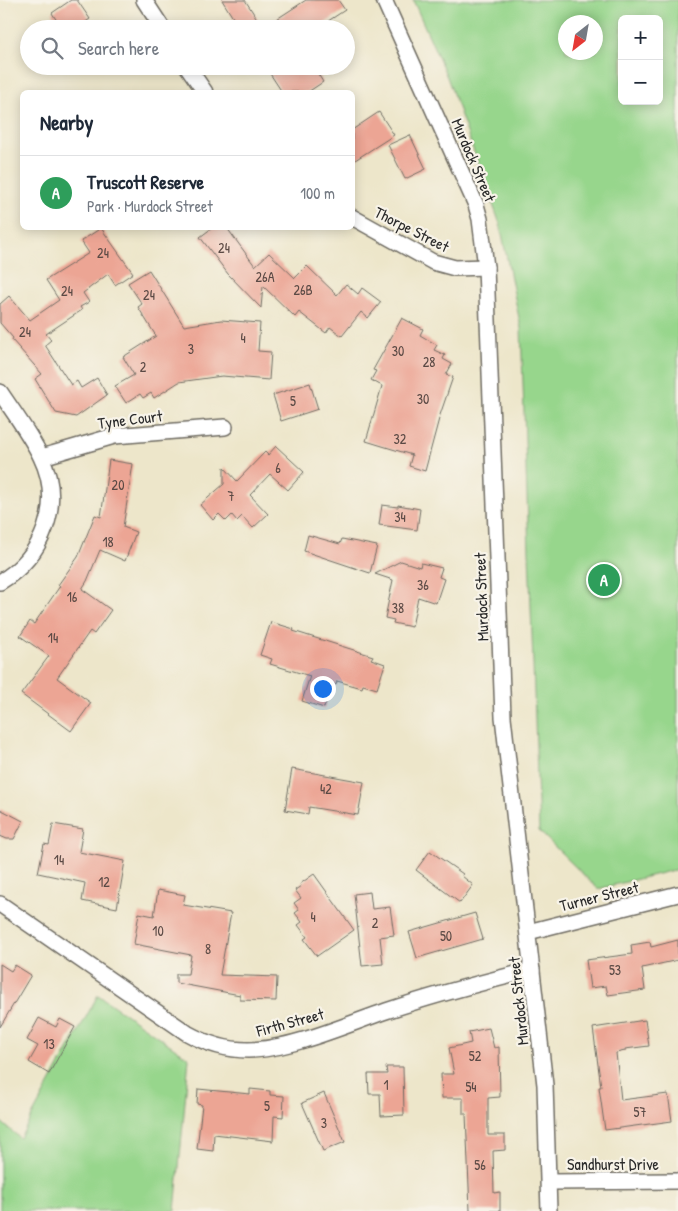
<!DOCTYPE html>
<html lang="en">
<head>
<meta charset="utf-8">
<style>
  body { margin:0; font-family:"Patrick Hand",sans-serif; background:#f6f6f7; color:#1f2937 }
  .controls { position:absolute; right:15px; top:15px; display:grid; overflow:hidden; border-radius:8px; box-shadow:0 2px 12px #0003 }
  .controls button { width:45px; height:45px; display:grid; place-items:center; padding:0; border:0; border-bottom:1px solid #e0e1e3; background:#fff; color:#1f2937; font:25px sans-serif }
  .compass { position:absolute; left:558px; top:15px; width:45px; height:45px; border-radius:50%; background:#fff; box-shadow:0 2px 12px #0003; rotate:211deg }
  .you { position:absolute; left:322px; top:688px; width:18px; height:18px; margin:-12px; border:4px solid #fff; border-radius:50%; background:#1a73e8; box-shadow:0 0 0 8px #1a73e833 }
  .badge { display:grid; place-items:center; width:32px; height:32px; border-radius:50%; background:#b5179e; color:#fff; font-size:16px; font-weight:700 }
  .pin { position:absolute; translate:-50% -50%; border:2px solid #fff; box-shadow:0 1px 5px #0006 }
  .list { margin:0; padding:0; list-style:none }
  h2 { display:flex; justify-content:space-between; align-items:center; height:65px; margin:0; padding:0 20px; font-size:21px }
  h2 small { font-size:16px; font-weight:400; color:#747a83 }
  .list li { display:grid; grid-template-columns:32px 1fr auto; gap:15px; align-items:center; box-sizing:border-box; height:75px; padding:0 20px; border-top:1px solid #e0e1e3 }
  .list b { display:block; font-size:19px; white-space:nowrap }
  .list p { margin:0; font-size:16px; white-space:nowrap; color:#747a83 }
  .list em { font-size:16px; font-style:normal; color:#747a83 }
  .icon { flex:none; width:28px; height:28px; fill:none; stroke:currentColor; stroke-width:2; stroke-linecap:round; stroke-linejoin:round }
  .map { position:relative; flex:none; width:678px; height:1211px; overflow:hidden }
  .search { position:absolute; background:#fff; box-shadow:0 2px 12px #0003; left:20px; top:20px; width:335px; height:55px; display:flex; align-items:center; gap:12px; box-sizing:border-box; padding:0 18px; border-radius:28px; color:#747a83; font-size:19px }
  .panel { position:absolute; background:#fff; box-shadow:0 2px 12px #0003; left:20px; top:90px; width:335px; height:140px; border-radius:8px }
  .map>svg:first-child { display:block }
  .green { fill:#97d68c; stroke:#61805c; fill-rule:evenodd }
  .building { fill:#eca594 }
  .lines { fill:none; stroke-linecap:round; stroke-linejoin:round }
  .minor-casing { stroke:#6f6c63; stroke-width:18 }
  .minor { stroke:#fff; stroke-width:15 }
  .labels { text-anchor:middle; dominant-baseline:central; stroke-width:4.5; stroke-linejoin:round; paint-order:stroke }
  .number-label { font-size:14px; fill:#5b4a45 }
  .street-label { font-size:16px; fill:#2b2b2b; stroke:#f7f3e8 }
</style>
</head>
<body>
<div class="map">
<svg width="678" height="1211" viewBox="0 0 678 1211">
  <rect width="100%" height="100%" fill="#f7f3e8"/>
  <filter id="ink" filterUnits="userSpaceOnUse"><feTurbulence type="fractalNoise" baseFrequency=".02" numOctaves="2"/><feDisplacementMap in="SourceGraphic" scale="10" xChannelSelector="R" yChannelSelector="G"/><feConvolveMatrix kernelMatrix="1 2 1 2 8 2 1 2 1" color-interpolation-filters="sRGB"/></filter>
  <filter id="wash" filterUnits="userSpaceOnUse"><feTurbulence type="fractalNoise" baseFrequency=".0096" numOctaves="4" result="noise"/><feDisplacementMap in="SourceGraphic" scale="20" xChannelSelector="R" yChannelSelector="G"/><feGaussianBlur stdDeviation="1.12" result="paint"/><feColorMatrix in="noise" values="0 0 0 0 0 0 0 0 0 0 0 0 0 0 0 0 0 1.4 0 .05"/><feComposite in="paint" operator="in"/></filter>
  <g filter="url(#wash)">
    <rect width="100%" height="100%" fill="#ede6ca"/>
    <g class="green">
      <path d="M 413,0 L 678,0 L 678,869 L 598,889 L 539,831 L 521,328 L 500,224 L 447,77 ZM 622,19 L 659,19 L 659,101 L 622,101 ZM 596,22 L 596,52 L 566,52 L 566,22 Z"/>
      <path d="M 98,995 L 189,1058 L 175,1211 L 0,1211 L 0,1121 L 20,1138 Z"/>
    </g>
    <g id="blocks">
      <g class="building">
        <path d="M 71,0 L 77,0 L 90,19 L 75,29 L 62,29 L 52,13 Z"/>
        <path d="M 222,0 L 245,0 L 263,28 L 306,0 L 338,0 L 345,10 L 316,29 L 240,29 Z"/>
        <path d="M 265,66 L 313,66 L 323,82 L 308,92 L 282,92 Z"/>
        <path d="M 379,112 L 394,135 L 352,162 L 352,130 Z"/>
        <path d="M 410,135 L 426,169 L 405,179 L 388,145 Z"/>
        <path d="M 101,228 L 133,273 L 115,285 L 108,274 L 83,293 L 89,302 L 80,307 L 82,310 L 46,334 L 51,340 L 45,345 L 71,385 L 77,381 L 81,388 L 97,378 L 107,395 L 76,417 L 56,413 L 35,379 L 42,374 L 12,340 L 13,338 L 0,323 L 0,304 L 9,296 L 30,320 L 59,300 L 46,280 L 89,253 L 81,241 Z"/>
        <path d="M 212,228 L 227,228 L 255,266 L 269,253 L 295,278 L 307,266 L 337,295 L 346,284 L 358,294 L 362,288 L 381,302 L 368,318 L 361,312 L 342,336 L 330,327 L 326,333 L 299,312 L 295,317 L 263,286 L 261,308 L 228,274 L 200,237 Z"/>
        <path d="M 149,270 L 184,326 L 221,320 L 260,323 L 258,351 L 271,352 L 269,380 L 222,376 L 179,382 L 154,398 L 151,393 L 143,398 L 140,394 L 126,403 L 115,386 L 134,375 L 123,357 L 156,336 L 138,307 L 142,304 L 128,283 Z"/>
        <path d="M 402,318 L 423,329 L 420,335 L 437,345 L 434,350 L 445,355 L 443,359 L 452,364 L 446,375 L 453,377 L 440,415 L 425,471 L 409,466 L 412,455 L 366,441 L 382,386 L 371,380 L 376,371 L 373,370 Z"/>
        <path d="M 310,383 L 318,409 L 281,421 L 273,395 Z"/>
        <path d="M 276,446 L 304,472 L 288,490 L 270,474 L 250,495 L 268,514 L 253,528 L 242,516 L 237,521 L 232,515 L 226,521 L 219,514 L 213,520 L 200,505 L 224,484 L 224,467 L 237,481 L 265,452 L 268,455 Z"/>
        <path d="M 109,460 L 133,464 L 123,527 L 136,532 L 125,561 L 100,550 L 87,581 L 82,589 L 111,610 L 94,634 L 90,631 L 57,678 L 91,703 L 71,731 L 21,694 L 49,656 L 20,636 L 30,621 L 34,624 L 60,586 L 58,585 L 78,557 L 95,515 L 101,517 Z"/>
        <path d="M 382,505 L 398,507 L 398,505 L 420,509 L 417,530 L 379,525 Z"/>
        <path d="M 308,535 L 340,544 L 342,539 L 377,546 L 370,573 L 304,551 Z"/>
        <path d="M 401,561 L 420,567 L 421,563 L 442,568 L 439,577 L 444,579 L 436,603 L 418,597 L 412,627 L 393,623 L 394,620 L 385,618 L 393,580 L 375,574 Z"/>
        <path d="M 271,622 L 294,629 L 293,631 L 373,656 L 371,659 L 385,664 L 377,689 L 363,685 L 362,688 L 337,681 L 336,685 L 332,683 L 324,708 L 302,701 L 310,676 L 270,664 L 272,659 L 260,655 Z"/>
        <path d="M 292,769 L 364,782 L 358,815 L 309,807 L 308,814 L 285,810 Z"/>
        <path d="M 0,809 L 23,821 L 14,839 L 7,839 L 0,836 Z"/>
        <path d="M 53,824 L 83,829 L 79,852 L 125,861 L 117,908 L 82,901 L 85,883 L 38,873 L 44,844 L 49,845 Z"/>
        <path d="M 430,851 L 463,874 L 462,876 L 473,885 L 460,903 L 416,870 Z"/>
        <path d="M 314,874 L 354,930 L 317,956 L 304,939 L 307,937 L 298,925 L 302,922 L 295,913 L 299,910 L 294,903 L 301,898 L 295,890 L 301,886 L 300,884 Z"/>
        <path d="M 158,890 L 185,895 L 183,905 L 231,913 L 220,975 L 277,977 L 276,1001 L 240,1000 L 240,995 L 176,983 L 176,974 L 188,974 L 191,955 L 134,944 L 139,913 L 154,916 Z"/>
        <path d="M 370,892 L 372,909 L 390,907 L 394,935 L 380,937 L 383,964 L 362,966 L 354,894 Z"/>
        <path d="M 475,913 L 483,939 L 417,958 L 409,932 Z"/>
        <path d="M 678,940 L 678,960 L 642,968 L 645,990 L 608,995 L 606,986 L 590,988 L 586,960 L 632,954 L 631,945 L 650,942 L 651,947 Z"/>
        <path d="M 0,964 L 11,971 L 15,965 L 31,975 L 0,1027 Z"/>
        <path d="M 39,1018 L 56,1027 L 60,1019 L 75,1027 L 49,1074 L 29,1062 L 38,1046 L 27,1040 Z"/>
        <path d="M 645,1020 L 649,1046 L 625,1049 L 625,1051 L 616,1053 L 621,1100 L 668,1094 L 672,1121 L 605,1130 L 599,1087 L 601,1087 L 593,1028 Z"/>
        <path d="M 489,1028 L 494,1048 L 499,1047 L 500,1097 L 488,1098 L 488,1135 L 505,1135 L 505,1150 L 493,1151 L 494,1193 L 500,1192 L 500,1211 L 470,1211 L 466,1114 L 463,1114 L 463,1098 L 442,1098 L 441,1074 L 454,1074 L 449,1048 L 471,1043 L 469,1032 Z"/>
        <path d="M 386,1067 L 403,1067 L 404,1115 L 381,1116 L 380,1094 L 369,1094 L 368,1074 L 387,1074 Z"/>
        <path d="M 198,1089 L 250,1094 L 250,1089 L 270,1091 L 270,1095 L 284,1096 L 283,1117 L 274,1116 L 273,1141 L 214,1134 L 213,1151 L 197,1149 L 202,1105 L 197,1104 Z"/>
        <path d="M 324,1093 L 345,1142 L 323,1151 L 302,1103 Z"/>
      </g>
    </g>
  </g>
  <g filter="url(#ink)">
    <use href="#blocks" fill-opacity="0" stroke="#6f6c63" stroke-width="1"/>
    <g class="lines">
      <g class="minor-casing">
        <g id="minor">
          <path d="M 144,0 L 163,29"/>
          <path d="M 384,0 L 476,205 L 480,219 L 486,267 L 503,717 L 545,1085 L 549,1211"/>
          <path d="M 187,66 L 205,92"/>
          <path d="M 352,217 L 433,262 L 455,268 L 486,267"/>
          <path d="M 0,392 C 14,413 30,434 41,457 C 64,504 43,557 0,582"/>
          <path d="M 42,457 L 114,436 L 225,427"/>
          <path d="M 0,904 L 187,1033 C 205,1043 226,1050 248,1050 C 289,1050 346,1025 386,1011 C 434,995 483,982 532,970"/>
          <path d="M 528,932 L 678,894"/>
          <path d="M 549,1182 L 678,1181"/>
        </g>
      </g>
      <use href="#minor" class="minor"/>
    </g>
  </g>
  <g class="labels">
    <g class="number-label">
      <text x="224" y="247">24</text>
      <text x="103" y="252">24</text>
      <text x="265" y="276">26A</text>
      <text x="303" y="289">26B</text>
      <text x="67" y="290">24</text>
      <text x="149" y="294">24</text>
      <text x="25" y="331">24</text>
      <text x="243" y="337">4</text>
      <text x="191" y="348">3</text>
      <text x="398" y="350">30</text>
      <text x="429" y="361">28</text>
      <text x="143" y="366">2</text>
      <text x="423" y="398">30</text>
      <text x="293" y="400">5</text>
      <text x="400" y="438">32</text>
      <text x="278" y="467">6</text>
      <text x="118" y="484">20</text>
      <text x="231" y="495">7</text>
      <text x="400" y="516">34</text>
      <text x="108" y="541">18</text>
      <text x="423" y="584">36</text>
      <text x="72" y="596">16</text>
      <text x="398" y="607">38</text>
      <text x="53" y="637">14</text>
      <text x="326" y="788">42</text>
      <text x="59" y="859">14</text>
      <text x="104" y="881">12</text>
      <text x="313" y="916">4</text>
      <text x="375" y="922">2</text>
      <text x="158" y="930">10</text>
      <text x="446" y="935">50</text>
      <text x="208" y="948">8</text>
      <text x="615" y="969">53</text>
      <text x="49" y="1043">13</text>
      <text x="475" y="1055">52</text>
      <text x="386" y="1084">1</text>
      <text x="471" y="1086">54</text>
      <text x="267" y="1105">5</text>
      <text x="640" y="1111">57</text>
      <text x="324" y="1122">3</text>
      <text x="480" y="1164">56</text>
    </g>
    <g class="street-label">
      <text transform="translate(474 160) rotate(67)">Murdock Street</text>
      <text transform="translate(412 229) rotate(27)">Thorpe Street</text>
      <text transform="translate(130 419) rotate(-7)">Tyne Court</text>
      <text transform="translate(481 597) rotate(-92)">Murdock Street</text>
      <text transform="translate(599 896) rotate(-14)">Turner Street</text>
      <text transform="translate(518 1001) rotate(-96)">Murdock Street</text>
      <text transform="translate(290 1022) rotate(-15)">Firth Street</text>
      <text x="613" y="1164">Sandhurst Drive</text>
    </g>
  </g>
</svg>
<div class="controls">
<button>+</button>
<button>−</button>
</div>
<svg class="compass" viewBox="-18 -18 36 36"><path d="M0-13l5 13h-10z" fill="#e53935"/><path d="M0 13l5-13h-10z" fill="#747a83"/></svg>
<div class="you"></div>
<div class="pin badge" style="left:604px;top:580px;background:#2e9e5b">A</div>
<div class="search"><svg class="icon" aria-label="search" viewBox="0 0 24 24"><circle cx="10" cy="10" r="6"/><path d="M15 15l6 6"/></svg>Search here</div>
<section class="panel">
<h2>Nearby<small></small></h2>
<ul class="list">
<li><span class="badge" style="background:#2e9e5b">A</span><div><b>Truscott Reserve</b><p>Park · Murdock Street</p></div><em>100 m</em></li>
</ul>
</section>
</div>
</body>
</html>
